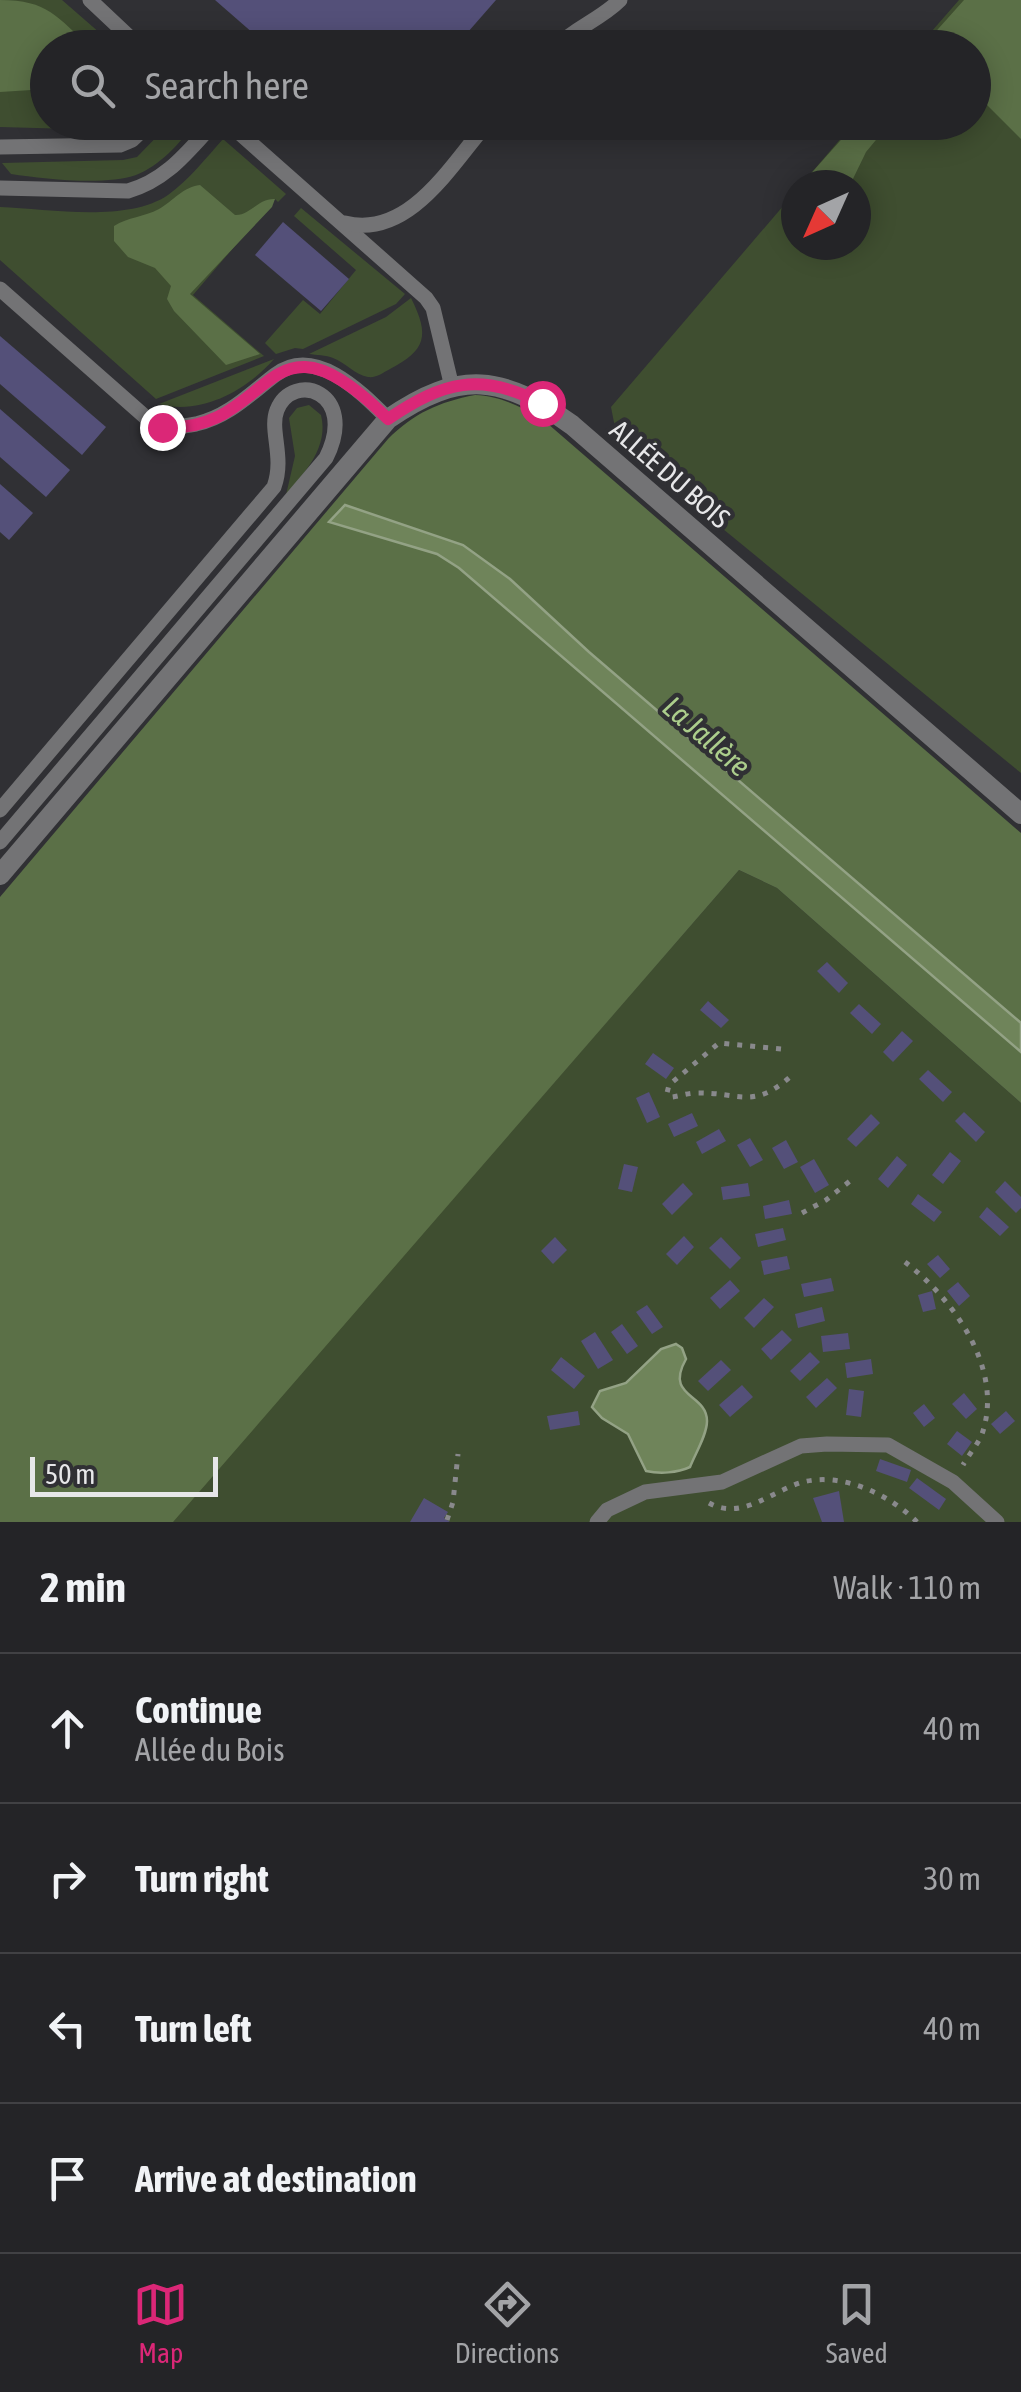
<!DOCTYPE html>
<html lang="en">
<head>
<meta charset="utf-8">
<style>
  body { margin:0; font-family:"Asap Condensed",sans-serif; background:#303033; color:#f1f3f6 }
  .compass { position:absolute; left:781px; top:170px; width:90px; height:90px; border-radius:50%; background:#242427; box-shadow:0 5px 25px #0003; rotate:225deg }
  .scale { position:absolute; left:30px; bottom:25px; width:188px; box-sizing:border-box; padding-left:10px; border:5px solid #e7e7e9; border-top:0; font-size:28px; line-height:35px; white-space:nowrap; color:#e7e7e9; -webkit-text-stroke:8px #303034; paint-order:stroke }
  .stop { position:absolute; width:30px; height:30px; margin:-22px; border:8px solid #db2777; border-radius:50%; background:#fff }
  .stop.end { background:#db2777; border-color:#fff; box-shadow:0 2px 10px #0008 }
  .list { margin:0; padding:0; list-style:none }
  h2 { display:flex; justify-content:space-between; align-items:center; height:130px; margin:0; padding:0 40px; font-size:42px }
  h2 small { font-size:32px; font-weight:400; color:#a3a4a7 }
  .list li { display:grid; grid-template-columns:65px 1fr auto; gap:30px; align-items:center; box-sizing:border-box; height:150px; padding:0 40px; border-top:2px solid #414144 }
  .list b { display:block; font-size:38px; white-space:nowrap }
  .list p { margin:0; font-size:32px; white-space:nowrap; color:#a3a4a7 }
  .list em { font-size:32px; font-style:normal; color:#a3a4a7 }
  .icon { flex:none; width:55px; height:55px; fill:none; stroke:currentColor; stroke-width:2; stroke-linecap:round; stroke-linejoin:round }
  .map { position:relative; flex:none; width:1021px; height:1522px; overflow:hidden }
  .search { position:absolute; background:#242427; box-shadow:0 5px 25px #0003; left:30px; right:30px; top:30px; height:110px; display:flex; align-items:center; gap:25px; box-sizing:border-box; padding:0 35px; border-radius:55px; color:#a3a4a7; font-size:38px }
  .sheet { height:730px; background:#242427 }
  nav { display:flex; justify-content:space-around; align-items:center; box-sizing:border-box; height:140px; border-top:2px solid #414144; background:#242427; font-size:28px; color:#a3a4a7 }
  nav a { display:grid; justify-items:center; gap:5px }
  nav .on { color:#db2777 }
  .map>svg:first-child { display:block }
  .green { fill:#3f4e30 }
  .forest { fill:#5b7047 }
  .water { fill:#6f845a; stroke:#93a285; stroke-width:2.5 }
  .building { fill:#545079 }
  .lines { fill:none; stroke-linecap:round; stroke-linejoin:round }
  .path { stroke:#89898c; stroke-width:5; stroke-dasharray:5 8; stroke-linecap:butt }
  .service { stroke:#737375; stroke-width:15 }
  .minor { stroke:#737375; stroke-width:20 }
  .route { stroke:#db2777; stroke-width:12 }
  .labels { text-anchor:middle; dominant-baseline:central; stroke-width:9; stroke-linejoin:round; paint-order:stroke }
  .street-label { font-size:28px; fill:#e7e7e9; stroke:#303034 }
  .water-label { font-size:30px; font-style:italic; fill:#acce8c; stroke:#303034 }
</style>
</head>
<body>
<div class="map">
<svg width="1021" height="1522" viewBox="0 0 1021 1522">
  <rect width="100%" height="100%" fill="#303034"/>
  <g class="green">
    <path d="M 0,0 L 62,0 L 116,47 L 48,48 L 48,122 L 127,124 L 109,130 L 0,127 Z"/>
    <path d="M 959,0 L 1021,0 L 1021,773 L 618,443 L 611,407 L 796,191 L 796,245 L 856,245 L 856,185 L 801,185 L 854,123 L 974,122 L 974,48 L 918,47 Z"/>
    <path d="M 171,122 L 194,123 C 182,142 158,167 136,175 C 105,186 44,179 11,174 L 2,163 L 123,160 L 137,157 Z"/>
    <path d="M 223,139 L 286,194 L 278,202 L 275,199 L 193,295 L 264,356 L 156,399 L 0,260 L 0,207 C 49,209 127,223 168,195 C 189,180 206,158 223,139 Z"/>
    <path d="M 301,208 L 405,294 L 396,304 L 303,349 L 295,348 L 276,354 L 265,343 L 303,300 L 320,314 L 356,270 L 294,216 Z"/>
    <path d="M 411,298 C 430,336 426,350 390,369 C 382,373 377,378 368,377 C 355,375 345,362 333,358 C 326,355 316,355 309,354 L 386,317 Z"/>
    <path d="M 274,359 C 248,389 202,416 159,404 Z"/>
    <path d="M 309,405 L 321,415 C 329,447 305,472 286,495 L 295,456 L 289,418 L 297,408 Z"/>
    <path d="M 739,870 L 777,888 L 1021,1103 L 1021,1522 L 171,1522 Z"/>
  </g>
  <g class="forest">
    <path d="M 0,0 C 48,0 57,17 90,47 L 48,48 L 47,89 L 0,92 Z"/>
    <path d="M 964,0 L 1021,0 L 1021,139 L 974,92 L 974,48 L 922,47 Z"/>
    <path d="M 856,123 L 890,123 L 866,152 L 850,185 L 807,185 L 807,178 Z"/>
    <path d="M 200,185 L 235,215 C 250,216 258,198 275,199 L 272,207 L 190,294 L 260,354 L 226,365 L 174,311 L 167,299 L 171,286 L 155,268 L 128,257 L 114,241 L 114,226 C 128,217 144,217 159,209 C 173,201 183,187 200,185 Z"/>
    <path d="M 475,395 C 500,396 518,406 540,417 L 1021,833 L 1021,1103 L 777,888 L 739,870 L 173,1522 L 0,1522 L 0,897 L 388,439 C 414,413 439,402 475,395 Z"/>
  </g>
  <g class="water">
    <path d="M 345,505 L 463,545 L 510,579 L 589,652 L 1021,1023 L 1021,1052 L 459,568 L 437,554 L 329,522 Z"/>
    <path d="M 676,1344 L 682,1348 L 686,1359 C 664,1398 707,1393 707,1421 C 707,1435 695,1454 690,1467 C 677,1473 660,1474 646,1471 L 628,1434 L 602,1418 L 592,1407 L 600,1391 L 626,1383 L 661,1349 Z"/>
  </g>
  <g class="building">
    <path d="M 215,0 L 496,0 L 454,48 L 270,48 Z"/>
    <path d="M 283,222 L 349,279 L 321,311 L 255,255 Z"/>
    <path d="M 0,336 L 106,427 L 82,455 L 0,384 Z"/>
    <path d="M 0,409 L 70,470 L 46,497 L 0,457 Z"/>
    <path d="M 0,484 L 33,513 L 9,540 L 0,532 Z"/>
    <path d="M 827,962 L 848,983 L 839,993 L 817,971 Z"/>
    <path d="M 708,1001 L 729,1020 L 721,1028 L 700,1010 Z"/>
    <path d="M 859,1004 L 881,1024 L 872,1034 L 850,1013 Z"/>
    <path d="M 902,1031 L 913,1041 L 893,1062 L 883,1052 Z"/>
    <path d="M 653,1053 L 674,1068 L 666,1079 L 645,1064 Z"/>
    <path d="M 928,1070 L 952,1092 L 943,1102 L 919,1079 Z"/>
    <path d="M 649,1092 L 660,1117 L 647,1123 L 636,1098 Z"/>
    <path d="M 964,1112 L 985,1132 L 976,1142 L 955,1121 Z"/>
    <path d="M 692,1113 L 698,1126 L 674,1137 L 668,1124 Z"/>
    <path d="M 871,1114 L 880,1123 L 856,1147 L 847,1139 Z"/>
    <path d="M 719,1129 L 726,1141 L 702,1154 L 696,1142 Z"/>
    <path d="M 750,1138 L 763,1160 L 750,1167 L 737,1145 Z"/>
    <path d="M 786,1140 L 798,1162 L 784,1169 L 772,1148 Z"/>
    <path d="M 950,1152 L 961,1161 L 943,1184 L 932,1175 Z"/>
    <path d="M 897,1156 L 907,1165 L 888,1188 L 878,1179 Z"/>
    <path d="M 814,1159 L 829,1185 L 815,1193 L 800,1167 Z"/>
    <path d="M 624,1164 L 638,1167 L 632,1192 L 618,1189 Z"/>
    <path d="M 1005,1181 L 1021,1197 L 1021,1208 L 1016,1213 L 995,1192 Z"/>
    <path d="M 683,1183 L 693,1194 L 672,1215 L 662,1204 Z"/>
    <path d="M 748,1183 L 750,1196 L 723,1200 L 721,1187 Z"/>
    <path d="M 918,1194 L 942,1212 L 934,1222 L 911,1204 Z"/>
    <path d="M 789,1200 L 792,1214 L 765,1219 L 763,1206 Z"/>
    <path d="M 987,1207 L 1009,1227 L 1000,1236 L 979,1217 Z"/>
    <path d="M 783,1228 L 786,1240 L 758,1247 L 755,1234 Z"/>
    <path d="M 684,1236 L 694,1247 L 677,1265 L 666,1254 Z"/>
    <path d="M 555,1237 L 567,1250 L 553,1264 L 541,1251 Z"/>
    <path d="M 721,1237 L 741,1258 L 730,1269 L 709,1248 Z"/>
    <path d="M 938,1255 L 950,1269 L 940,1278 L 927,1264 Z"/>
    <path d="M 787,1256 L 790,1269 L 764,1275 L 761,1261 Z"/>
    <path d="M 831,1278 L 834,1291 L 804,1297 L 801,1284 Z"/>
    <path d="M 730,1280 L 740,1291 L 720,1309 L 710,1298 Z"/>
    <path d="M 958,1282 L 970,1296 L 959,1306 L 947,1291 Z"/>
    <path d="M 932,1291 L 936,1309 L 923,1312 L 918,1295 Z"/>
    <path d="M 764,1298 L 774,1307 L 754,1328 L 744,1318 Z"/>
    <path d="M 647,1305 L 663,1327 L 652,1334 L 636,1312 Z"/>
    <path d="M 822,1307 L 825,1321 L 798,1328 L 795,1314 Z"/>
    <path d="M 622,1324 L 638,1346 L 627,1354 L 611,1332 Z"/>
    <path d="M 782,1330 L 792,1340 L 771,1360 L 761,1349 Z"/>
    <path d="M 595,1332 L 613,1360 L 598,1369 L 581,1341 Z"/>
    <path d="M 848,1333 L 850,1349 L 823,1352 L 821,1336 Z"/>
    <path d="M 810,1352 L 820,1362 L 800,1381 L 790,1371 Z"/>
    <path d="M 561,1357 L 585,1376 L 574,1389 L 551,1370 Z"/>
    <path d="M 871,1359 L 873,1374 L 847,1378 L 845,1363 Z"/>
    <path d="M 721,1360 L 731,1370 L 708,1391 L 698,1381 Z"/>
    <path d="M 827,1378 L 837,1388 L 816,1408 L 806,1397 Z"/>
    <path d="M 742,1385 L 753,1397 L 730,1417 L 719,1405 Z"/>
    <path d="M 849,1389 L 864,1391 L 861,1417 L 846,1415 Z"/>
    <path d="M 964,1393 L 977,1409 L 966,1419 L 952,1404 Z"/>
    <path d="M 924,1404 L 935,1418 L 924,1427 L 913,1413 Z"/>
    <path d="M 578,1411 L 580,1425 L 550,1430 L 547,1416 Z"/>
    <path d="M 1006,1411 L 1015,1421 L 1000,1434 L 991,1424 Z"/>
    <path d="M 957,1431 L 972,1442 L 962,1456 L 947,1444 Z"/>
    <path d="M 880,1459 L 911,1470 L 907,1482 L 876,1471 Z"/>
    <path d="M 917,1478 L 946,1499 L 939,1510 L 909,1488 Z"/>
    <path d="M 839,1491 L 844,1522 L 822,1522 L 813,1498 Z"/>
    <path d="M 424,1498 L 448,1512 L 444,1518 L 450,1522 L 410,1522 Z"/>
  </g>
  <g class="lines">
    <g class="path">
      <path d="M 781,1049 L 719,1043 L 669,1085 L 667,1093 L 672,1097 C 680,1096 688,1093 696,1093 C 740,1092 752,1110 790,1077"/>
      <path d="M 802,1213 L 826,1200 L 850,1181"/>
      <path d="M 905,1262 C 953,1299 1003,1367 983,1431 C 980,1442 969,1454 963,1465"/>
      <path d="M 709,1503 C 742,1521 771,1491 803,1482 C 843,1472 890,1495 917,1522"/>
      <path d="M 447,1520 L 453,1502 L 458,1454"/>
    </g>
    <g class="service">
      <path d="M 90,0 L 141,48"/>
      <path d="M 555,48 C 574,28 600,20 620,0"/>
      <path d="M 227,122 L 426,298 L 433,308 L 452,387"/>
      <path d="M 0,147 L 120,145 L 132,140 L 151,122"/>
      <path d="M 0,188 L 128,191 C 167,180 188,151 215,122"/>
      <path d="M 345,223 C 409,239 451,165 488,122"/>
      <path d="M 0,289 L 151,422 C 167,429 179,427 196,424 C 228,417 250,394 275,375 C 315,344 362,393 388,419"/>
      <path d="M 0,810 L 274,487 C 285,457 269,430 277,410 C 293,370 359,392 326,458 L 0,842"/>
      <path d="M 597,1522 L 607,1510 L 645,1492 L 722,1482 L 801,1446 L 827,1444 L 888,1445 L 953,1482 L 997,1522"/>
    </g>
    <path class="minor" d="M 0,875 L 388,419 C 461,369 502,375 572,425 L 1021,814"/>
  </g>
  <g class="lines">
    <path class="route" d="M 162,427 C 276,435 262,294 388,419 C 444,381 480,372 542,403"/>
  </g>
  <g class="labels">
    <g class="street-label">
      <text transform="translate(670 474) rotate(41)">ALLÉE DU BOIS</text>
    </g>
    <g class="water-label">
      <text transform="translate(707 736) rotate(41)">La Jallère</text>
    </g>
  </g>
</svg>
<svg class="compass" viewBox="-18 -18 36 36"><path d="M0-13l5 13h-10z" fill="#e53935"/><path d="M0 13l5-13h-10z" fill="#a3a4a7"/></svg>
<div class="scale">50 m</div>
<div class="stop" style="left:542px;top:403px"></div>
<div class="stop end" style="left:162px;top:427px"></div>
<div class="search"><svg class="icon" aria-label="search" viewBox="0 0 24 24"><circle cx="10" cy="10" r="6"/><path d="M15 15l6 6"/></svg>Search here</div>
</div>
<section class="sheet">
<h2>2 min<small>Walk · 110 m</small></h2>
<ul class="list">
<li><svg class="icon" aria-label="ahead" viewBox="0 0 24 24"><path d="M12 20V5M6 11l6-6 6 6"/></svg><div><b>Continue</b><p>Allée du Bois</p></div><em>40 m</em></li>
<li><svg class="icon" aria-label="right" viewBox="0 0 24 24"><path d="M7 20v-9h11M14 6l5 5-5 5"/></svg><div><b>Turn right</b></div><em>30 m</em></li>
<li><svg class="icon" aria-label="left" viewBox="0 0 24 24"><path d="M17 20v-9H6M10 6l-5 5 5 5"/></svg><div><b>Turn left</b></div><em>40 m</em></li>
<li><svg class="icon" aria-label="arrive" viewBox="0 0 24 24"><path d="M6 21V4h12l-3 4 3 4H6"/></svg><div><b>Arrive at destination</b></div></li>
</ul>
</section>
<nav>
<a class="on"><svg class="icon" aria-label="map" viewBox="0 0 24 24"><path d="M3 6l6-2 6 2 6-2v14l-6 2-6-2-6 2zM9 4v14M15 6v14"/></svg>Map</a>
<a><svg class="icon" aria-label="directions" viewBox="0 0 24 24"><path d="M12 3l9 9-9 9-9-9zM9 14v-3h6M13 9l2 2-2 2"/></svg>Directions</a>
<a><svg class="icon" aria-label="saved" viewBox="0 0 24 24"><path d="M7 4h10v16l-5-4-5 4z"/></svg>Saved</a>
</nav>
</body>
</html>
